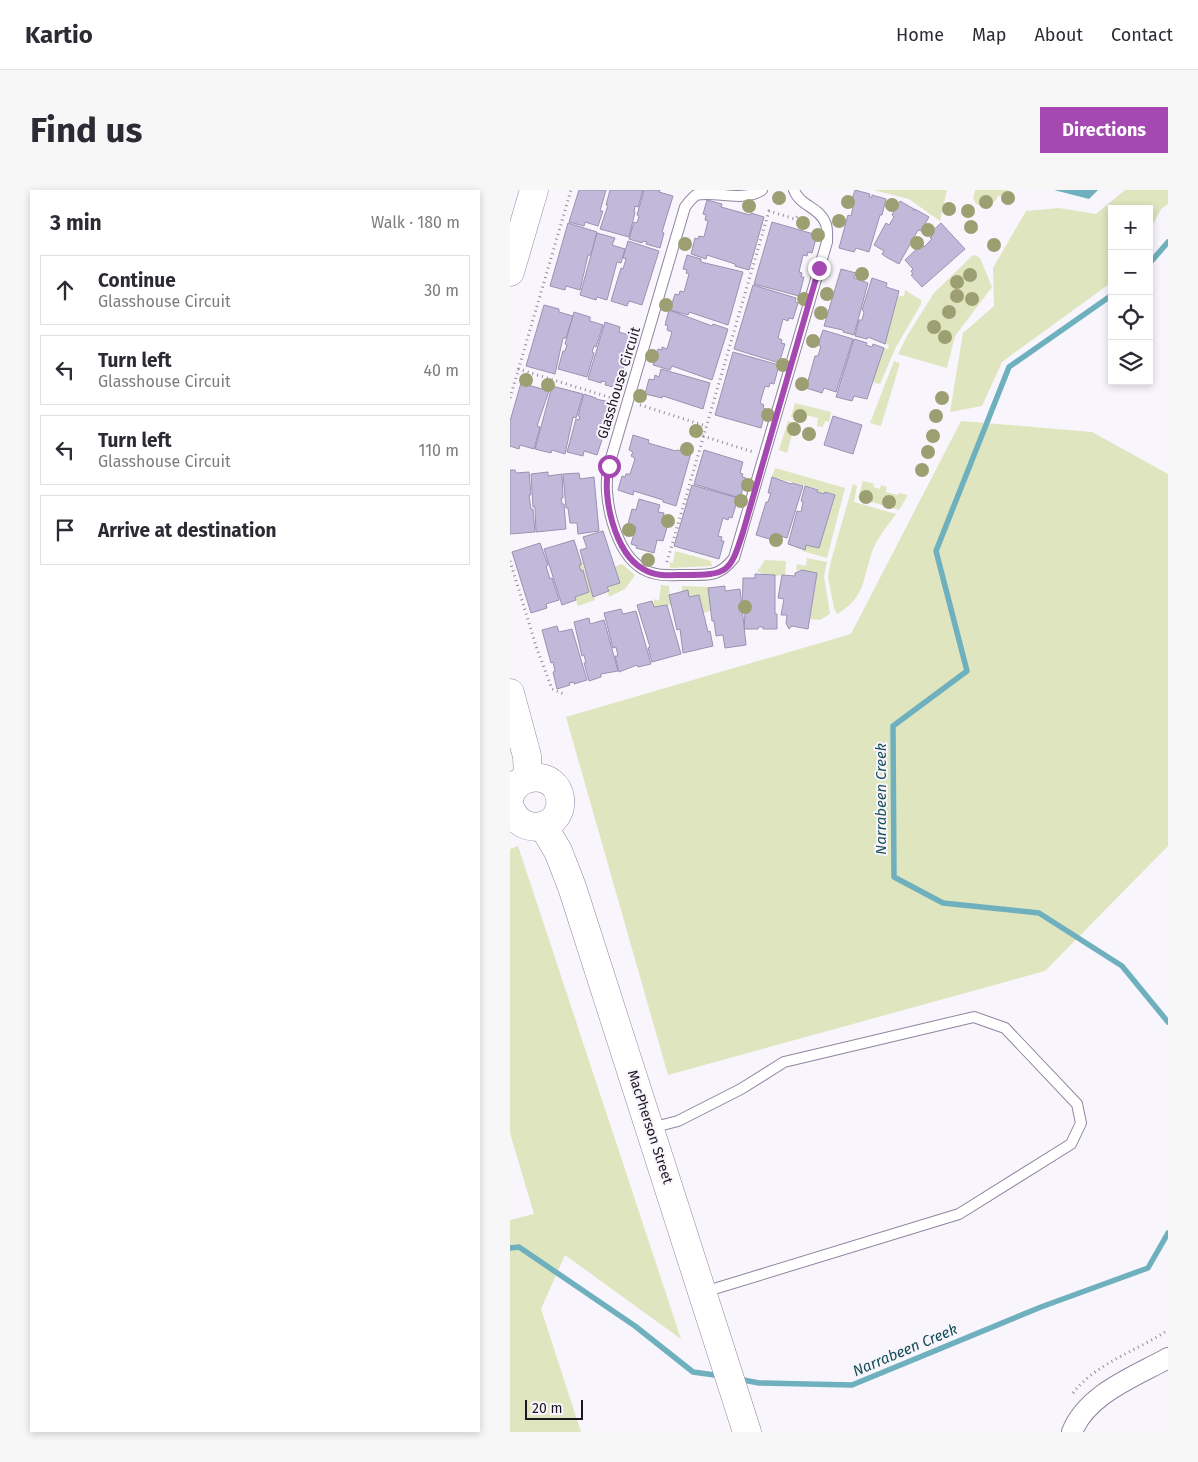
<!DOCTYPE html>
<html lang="en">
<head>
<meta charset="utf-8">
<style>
  body { margin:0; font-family:"Fira Sans",sans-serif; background:#f7f7f7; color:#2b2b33 }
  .controls { position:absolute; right:15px; top:15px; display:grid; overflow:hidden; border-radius:0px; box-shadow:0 2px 8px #0003 }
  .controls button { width:45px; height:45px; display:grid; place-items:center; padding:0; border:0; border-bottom:1px solid #e1e1e2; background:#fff; color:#2b2b33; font:25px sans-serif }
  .scale { position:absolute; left:15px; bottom:12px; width:58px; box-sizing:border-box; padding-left:5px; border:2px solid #1d1722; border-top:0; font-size:14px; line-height:18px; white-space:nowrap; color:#1d1722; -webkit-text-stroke:4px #f8f5fc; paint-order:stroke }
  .stop { position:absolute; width:15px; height:15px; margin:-11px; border:4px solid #a548b2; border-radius:50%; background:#fff }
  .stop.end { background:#a548b2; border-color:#fff; box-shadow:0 1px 5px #0008 }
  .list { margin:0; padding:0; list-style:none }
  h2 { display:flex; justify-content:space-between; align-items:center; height:65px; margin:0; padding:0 20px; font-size:21px }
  h2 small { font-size:16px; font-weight:400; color:#7c7c81 }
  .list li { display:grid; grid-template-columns:32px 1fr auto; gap:15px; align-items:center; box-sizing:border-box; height:70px; margin:0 10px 10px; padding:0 10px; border:1px solid #e1e1e2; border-radius:0px }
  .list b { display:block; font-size:19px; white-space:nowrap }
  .list p { margin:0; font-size:16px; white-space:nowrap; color:#7c7c81 }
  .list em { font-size:16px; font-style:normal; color:#7c7c81 }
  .icon { flex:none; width:28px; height:28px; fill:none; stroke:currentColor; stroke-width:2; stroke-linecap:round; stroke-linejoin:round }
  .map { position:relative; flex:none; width:658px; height:1242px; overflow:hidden; border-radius:0px }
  header { display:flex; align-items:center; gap:30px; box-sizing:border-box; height:70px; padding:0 25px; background:#fff; border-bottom:1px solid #e1e1e2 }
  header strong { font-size:24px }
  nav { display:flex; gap:28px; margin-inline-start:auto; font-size:18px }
  .intro { display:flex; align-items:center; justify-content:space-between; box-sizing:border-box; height:120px; padding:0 30px }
  h1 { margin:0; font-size:35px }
  .button { padding:12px 22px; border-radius:0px; background:#a548b2; color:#fff; font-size:18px; font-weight:700 }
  main { display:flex; gap:30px; padding:0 30px }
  aside { flex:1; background:#fff; border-radius:0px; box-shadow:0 2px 8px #0003 }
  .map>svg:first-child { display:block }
  .green { fill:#dfe5be }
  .water { fill:#6eb0bd }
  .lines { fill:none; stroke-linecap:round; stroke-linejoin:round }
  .stream { stroke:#6eb0bd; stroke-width:5.5 }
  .building { fill:#c1b9d9; stroke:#9a92b1 }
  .lane-casing { stroke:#9284a1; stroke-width:12 }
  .street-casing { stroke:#9284a1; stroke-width:22 }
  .secondary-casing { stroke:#9284a1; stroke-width:29 }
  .path { stroke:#908c95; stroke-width:3; stroke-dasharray:1 4; stroke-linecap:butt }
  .lane { stroke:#fff; stroke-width:10 }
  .street { stroke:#fff; stroke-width:20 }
  .secondary { stroke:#fff; stroke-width:28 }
  .tree { fill:#9c9f71 }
  .route { stroke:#a548b2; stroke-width:6 }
  .labels { text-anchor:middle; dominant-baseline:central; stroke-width:4; stroke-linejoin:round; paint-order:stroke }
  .street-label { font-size:14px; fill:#1d1722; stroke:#f8f5fc }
  .water-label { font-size:15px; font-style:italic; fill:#144e58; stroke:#f8f5fc }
</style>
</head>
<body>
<header>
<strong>Kartio</strong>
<nav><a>Home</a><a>Map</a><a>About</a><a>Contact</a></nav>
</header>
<div class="intro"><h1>Find us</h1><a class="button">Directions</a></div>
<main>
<aside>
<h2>3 min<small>Walk · 180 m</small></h2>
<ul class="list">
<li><svg class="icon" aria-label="ahead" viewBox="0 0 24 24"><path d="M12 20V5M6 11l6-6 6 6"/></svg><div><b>Continue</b><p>Glasshouse Circuit</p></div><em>30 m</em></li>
<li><svg class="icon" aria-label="left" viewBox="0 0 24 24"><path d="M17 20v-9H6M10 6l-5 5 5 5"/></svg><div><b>Turn left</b><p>Glasshouse Circuit</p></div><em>40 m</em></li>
<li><svg class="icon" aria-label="left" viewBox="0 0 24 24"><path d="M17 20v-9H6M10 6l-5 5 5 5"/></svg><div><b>Turn left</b><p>Glasshouse Circuit</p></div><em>110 m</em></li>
<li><svg class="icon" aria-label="arrive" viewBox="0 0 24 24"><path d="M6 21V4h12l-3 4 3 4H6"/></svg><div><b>Arrive at destination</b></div></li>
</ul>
</aside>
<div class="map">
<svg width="658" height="1242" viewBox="0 0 658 1242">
  <rect width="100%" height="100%" fill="#f8f5fc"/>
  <g class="green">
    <path d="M 363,0 L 437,0 L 430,31 L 399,9 Z"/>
    <path d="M 465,0 L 499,0 L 495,6 L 488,6 C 484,15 476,18 466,14 L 463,8 Z"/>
    <path d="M 615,0 L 658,0 L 658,14 L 651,19 L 639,42 L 639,19 L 602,19 L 602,92 L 492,172 L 472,216 L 440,222 L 453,143 L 484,116 L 483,78 L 516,21 L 549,18 L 586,24 Z"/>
    <path d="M 465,65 L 470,68 L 482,97 L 445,146 L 437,178 L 388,164 L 397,146 L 424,103 L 462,66 Z"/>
    <path d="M 395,100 L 411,110 L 411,114 L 386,157 L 370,194 L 365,193 L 363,190 L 374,158 L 378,159 L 379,155 L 375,154 L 388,106 L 394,106 Z"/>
    <path d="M 384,171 L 390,173 L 371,236 L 360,233 Z"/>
    <path d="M 285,213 L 321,222 L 319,232 L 315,231 L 313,237 L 307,236 L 308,228 L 287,223 L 286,228 L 281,227 Z"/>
    <path d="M 278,231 L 285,233 L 277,263 L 269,260 Z"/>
    <path d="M 451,231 L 582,242 L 658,284 L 658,656 L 535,781 L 158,885 L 56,527 L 341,444 Z"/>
    <path d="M 265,278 L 335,298 L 317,368 L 292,361 L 295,360 L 296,355 L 309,358 L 325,305 L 315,302 L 314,304 L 307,302 L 308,299 L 262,287 Z"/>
    <path d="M 353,291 L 364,294 L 363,297 L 370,299 L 371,295 L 377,297 L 376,302 L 388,305 L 389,303 L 398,305 L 389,320 L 348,308 Z"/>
    <path d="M 343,294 L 347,296 L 344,312 L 386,324 C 379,334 369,345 364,357 C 352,386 358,406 327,424 L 324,418 L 318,387 L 321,371 Z"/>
    <path d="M 165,361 L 201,371 L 202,376 L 160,378 L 160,372 L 163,373 Z"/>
    <path d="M 297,368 L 317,372 L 314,386 L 320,424 L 310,430 L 300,429 L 307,383 L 286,380 L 287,374 L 296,376 Z"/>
    <path d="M 255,370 L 276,371 L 275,385 L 265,386 L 265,385 L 251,384 L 251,382 L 247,382 Z"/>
    <path d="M 71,372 L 74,372 L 75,374 L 73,375 L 85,410 L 68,416 L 65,407 L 79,402 L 73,381 L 71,381 L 69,375 L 71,375 Z"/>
    <path d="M 112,374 L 125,385 L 115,399 L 99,407 L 97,397 L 110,393 L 104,377 Z"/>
    <path d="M 151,395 L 159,396 L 161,415 L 144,417 L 144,409 L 149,411 Z"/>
    <path d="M 172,396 L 199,397 L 200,421 L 194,423 L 189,405 L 179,407 L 177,400 L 172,402 Z"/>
    <path d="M 8,656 L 171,1149 L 55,1065 L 31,1119 L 71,1242 L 0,1242 L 0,1030 L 24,1024 L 0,943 L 0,659 Z"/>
  </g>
  <path class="water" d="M 544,0 L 588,0 L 579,9 Z"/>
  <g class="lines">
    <g class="stream">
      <path d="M 639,74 L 658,52"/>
      <path d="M 602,105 L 499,177 L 426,361 L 457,481 L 383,536 L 384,687 L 433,713 L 529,723 L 612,776 L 658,832"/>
      <path d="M 0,1058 L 9,1057 L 125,1136 L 183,1182 L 212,1186"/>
      <path d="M 228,1189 L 249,1193 L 342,1195 L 531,1117 L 638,1078 L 658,1043"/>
    </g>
  </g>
  <g class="building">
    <path d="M 69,0 L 96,0 L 90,21 L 93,21 L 88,36 L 75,32 L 74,36 L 59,32 Z"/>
    <path d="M 100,0 L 133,0 L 128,17 L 125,16 L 124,22 L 125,22 L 119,47 L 90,39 L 98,15 L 96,15 Z"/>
    <path d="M 134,0 L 150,0 L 149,2 L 163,6 L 152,42 L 154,43 L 150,58 L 136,54 L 137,52 L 133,51 L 132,53 L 119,49 L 124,32 L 127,33 L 129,26 L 127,25 Z"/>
    <path d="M 345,0 L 360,4 L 359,7 L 362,7 L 362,5 L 376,9 L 372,25 L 370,25 L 359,62 L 346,58 L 344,62 L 329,58 L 338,25 L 341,26 L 343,17 L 340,16 Z"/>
    <path d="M 197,10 L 212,14 L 211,17 L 240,25 L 241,23 L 254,27 L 239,80 L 225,76 L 225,74 L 197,65 L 196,69 L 181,64 L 185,48 L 188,49 L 189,46 L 194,47 L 198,31 L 195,30 L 196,25 L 193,24 Z"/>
    <path d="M 390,11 L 404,19 L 403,21 L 405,19 L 419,27 L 411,41 L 408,40 L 389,74 L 376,67 L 372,64 L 374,61 L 364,55 L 376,33 L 379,35 L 384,27 L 382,25 Z"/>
    <path d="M 262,32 L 307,45 L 302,63 L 298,62 L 297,66 L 293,65 L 289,82 L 292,83 L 291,87 L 294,87 L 289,106 L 244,94 Z"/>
    <path d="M 58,33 L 87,42 L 81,65 L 78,65 L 70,100 L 56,96 L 55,100 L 40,96 Z"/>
    <path d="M 431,33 L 455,59 L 412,97 L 401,85 L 403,84 L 401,81 L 403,79 L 395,70 L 412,54 L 414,57 L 422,49 L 420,48 L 422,46 L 420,43 Z"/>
    <path d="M 87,43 L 105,48 L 102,55 L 115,59 L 111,73 L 107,72 L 97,110 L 87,107 L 86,110 L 70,105 Z"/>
    <path d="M 118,51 L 149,61 L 132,115 L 119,111 L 117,116 L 101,111 L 111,78 L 113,79 L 116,69 L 113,68 Z"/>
    <path d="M 177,65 L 191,69 L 191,72 L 233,82 L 218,135 L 179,122 L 178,125 L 160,120 L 165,104 L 169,105 L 170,101 L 174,102 L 179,84 L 176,83 L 177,80 L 173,79 Z"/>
    <path d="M 331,79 L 346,83 L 344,88 L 358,93 L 344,145 L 333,142 L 333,140 L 314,136 Z"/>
    <path d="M 362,88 L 377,93 L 376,97 L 389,101 L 375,154 L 358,147 L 357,149 L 345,146 L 349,130 L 352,130 L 354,122 L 352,120 Z"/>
    <path d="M 243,95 L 286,108 L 285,112 L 288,113 L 283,129 L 279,128 L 278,131 L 273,129 L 268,148 L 272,150 L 271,153 L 275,154 L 269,173 L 224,159 Z"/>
    <path d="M 34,115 L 49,119 L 49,122 L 63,126 L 56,148 L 53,148 L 45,184 L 16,176 Z"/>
    <path d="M 159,120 L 202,136 L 203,134 L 218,139 L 202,190 L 162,176 L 160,180 L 143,175 L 148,159 L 152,160 L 152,157 L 157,159 L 162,142 L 157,140 L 158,136 L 155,135 Z"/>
    <path d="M 64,122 L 80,127 L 80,131 L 93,135 L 86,157 L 84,156 L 82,162 L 84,163 L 77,187 L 48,179 L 53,161 L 55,161 L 57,155 L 55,154 Z"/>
    <path d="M 95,132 L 110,137 L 109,142 L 122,146 L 108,198 L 95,195 L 96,192 L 91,191 L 91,193 L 78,189 Z"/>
    <path d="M 313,140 L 343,149 L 326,202 L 314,198 L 312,203 L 296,198 L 305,166 L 308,166 L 311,156 L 308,155 Z"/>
    <path d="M 344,149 L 357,153 L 356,155 L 362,157 L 363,154 L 374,158 L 357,209 L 344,206 L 342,211 L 326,207 Z"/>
    <path d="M 223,162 L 269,175 L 264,194 L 260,193 L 259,197 L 255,196 L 250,213 L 254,215 L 253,218 L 256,219 L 251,238 L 205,225 Z"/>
    <path d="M 151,179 L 200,193 L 193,219 L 153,206 L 152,208 L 135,204 L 139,189 L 144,190 L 145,185 L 149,187 Z"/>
    <path d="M 11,193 L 39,201 L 27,236 L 30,237 L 24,259 L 10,255 L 9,259 L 0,256 L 0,231 Z"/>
    <path d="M 42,196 L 73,204 L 66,228 L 63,227 L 55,264 L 42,260 L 41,263 L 25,259 Z"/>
    <path d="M 74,204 L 86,208 L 86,209 L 104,213 L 87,265 L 74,261 L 73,266 L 57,262 L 66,229 L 69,230 L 70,227 L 68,226 Z"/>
    <path d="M 323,226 L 352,235 L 343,264 L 314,255 Z"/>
    <path d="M 123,245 L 139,250 L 138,253 L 166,261 L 167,260 L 181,263 L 166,316 L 153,312 L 153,310 L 124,301 L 123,305 L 108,300 L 112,286 L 115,287 L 116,284 L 120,284 L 124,272 L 125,268 L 121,266 L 123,262 L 119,260 Z"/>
    <path d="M 194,260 L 233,272 L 230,283 L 233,284 L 232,287 L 236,288 L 230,308 L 184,294 Z"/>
    <path d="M 0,280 L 5,280 L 6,283 L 19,282 L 21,305 L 19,305 L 21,319 L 23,319 L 25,342 L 0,344 Z"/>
    <path d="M 38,282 L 38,286 L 52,284 L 53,308 L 51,308 L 52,314 L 54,314 L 56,339 L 26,342 L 25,317 L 23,317 L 21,284 Z"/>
    <path d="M 69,283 L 70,289 L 84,287 L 89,341 L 68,344 L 67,333 L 60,333 L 58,318 L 56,318 L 53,284 Z"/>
    <path d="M 262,287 L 281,294 L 282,293 L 293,296 L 277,348 L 264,344 L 263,350 L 246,345 L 256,312 L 258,312 L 261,303 L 258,303 Z"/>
    <path d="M 182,295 L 228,308 L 222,328 L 219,327 L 218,330 L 213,328 L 208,346 L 212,347 L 211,351 L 214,351 L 209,369 L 164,356 Z"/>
    <path d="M 295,296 L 308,300 L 307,302 L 314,304 L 315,302 L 325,305 L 309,358 L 296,355 L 295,360 L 278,354 L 287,321 L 291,322 L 293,312 L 291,311 Z"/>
    <path d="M 129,309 L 150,315 L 148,322 L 154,323 L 152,333 L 158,334 L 153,351 L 147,350 L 144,363 L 126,358 L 127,356 L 121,354 L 126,337 L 118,334 L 122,319 L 126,320 Z"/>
    <path d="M 93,341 L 110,393 L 97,397 L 99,401 L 83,407 L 70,360 L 77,358 L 73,347 Z"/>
    <path d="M 64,350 L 71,372 L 71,375 L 69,375 L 71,381 L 73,380 L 79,402 L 65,407 L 66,410 L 52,415 L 34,359 Z"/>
    <path d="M 30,353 L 38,375 L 36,376 L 40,389 L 42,388 L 49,410 L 36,414 L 37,418 L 21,423 L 2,362 Z"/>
    <path d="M 292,380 L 307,383 L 298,439 L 282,436 L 279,439 L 276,433 L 277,425 L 271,425 L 274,409 L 268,408 L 272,385 L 285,386 L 285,383 Z"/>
    <path d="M 245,384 L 265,385 L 265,424 L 267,424 L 267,439 L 253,439 L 253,437 L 248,437 L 248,439 L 234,439 L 235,423 L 238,423 L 238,418 L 232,418 L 233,388 L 245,388 Z"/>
    <path d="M 215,396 L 215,401 L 230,399 L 236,455 L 215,458 L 213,445 L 206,446 L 204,431 L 202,431 L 198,398 Z"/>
    <path d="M 178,400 L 179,407 L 189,405 L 198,442 L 200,441 L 203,456 L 173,463 L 170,439 L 167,440 L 159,405 Z"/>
    <path d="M 142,411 L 144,417 L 157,415 L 171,464 L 142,472 L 138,458 L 140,457 L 127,415 Z"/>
    <path d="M 111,419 L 113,424 L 126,421 L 141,474 L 128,477 L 127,475 L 109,482 L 105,466 L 108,466 L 106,457 L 103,458 L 94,423 Z"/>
    <path d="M 79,428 L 80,434 L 94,430 L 108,481 L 91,484 L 91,487 L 79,491 L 74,473 L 76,473 L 74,465 L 72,466 L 64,432 Z"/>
    <path d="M 47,436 L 49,442 L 62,439 L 77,490 L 64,494 L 64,492 L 59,493 L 60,495 L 47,499 L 43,482 L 45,481 L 43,472 L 41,473 L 32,440 Z"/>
  </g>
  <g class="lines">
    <g class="lane-casing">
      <g id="lane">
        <path d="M 252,0 C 231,13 205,0 186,5 C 182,8 178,13 175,17 L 99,275 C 91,305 105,363 133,379 C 146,387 162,385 177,385 C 199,385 209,387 224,368 L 317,52 C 317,46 318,37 315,32 C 309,17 290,16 284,0"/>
        <path d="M 141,938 L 168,931 L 231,899 L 274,872 L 464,827 L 495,838 L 567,914 L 571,933 L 561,954 L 449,1024 L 194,1102"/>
      </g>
    </g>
    <g class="street-casing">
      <path id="street" d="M 562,1242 C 577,1204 624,1187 658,1168"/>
    </g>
    <g class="secondary-casing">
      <g id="secondary">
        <path d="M 0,82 L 24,0"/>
        <path d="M 0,503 L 17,566 L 18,587"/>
        <path d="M 0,606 C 8,581 46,581 50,608 C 54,639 11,649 0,617"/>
        <path d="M 33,636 L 48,661 L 62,697 L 237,1242"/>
      </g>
    </g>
    <g class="path">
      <path d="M 8,179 L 105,209"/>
      <path d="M 0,208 L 61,0"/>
      <path d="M 130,215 L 196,236"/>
      <path d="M 193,246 L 243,262"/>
      <path d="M 0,371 L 26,456 L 42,499 L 54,504"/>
      <path d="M 157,372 L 259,21 L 285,29 L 289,25"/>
      <path d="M 563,1203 C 586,1173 627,1161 658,1140"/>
    </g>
    <use href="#lane" class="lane"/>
    <use href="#street" class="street"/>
    <use href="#secondary" class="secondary"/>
  </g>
  <g class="tree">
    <circle cx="269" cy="8" r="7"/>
    <circle cx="498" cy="8" r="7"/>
    <circle cx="338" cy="12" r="7"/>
    <circle cx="476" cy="12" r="7"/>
    <circle cx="382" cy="15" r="7"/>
    <circle cx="239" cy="16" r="7"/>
    <circle cx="439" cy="19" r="7"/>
    <circle cx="458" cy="21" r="7"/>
    <circle cx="329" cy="31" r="7"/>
    <circle cx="293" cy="33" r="7"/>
    <circle cx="461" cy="37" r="7"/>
    <circle cx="418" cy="40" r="7"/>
    <circle cx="308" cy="45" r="7"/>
    <circle cx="407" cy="53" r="7"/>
    <circle cx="175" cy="54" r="7"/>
    <circle cx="484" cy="55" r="7"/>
    <circle cx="352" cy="84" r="7"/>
    <circle cx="460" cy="85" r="7"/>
    <circle cx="447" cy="92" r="7"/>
    <circle cx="317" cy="104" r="7"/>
    <circle cx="447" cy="106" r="7"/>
    <circle cx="294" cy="109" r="7"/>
    <circle cx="462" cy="109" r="7"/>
    <circle cx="156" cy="115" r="7"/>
    <circle cx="439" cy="122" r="7"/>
    <circle cx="311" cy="123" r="7"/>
    <circle cx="424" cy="137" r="7"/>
    <circle cx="435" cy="147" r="7"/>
    <circle cx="303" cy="151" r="7"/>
    <circle cx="142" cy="166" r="7"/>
    <circle cx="273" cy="175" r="7"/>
    <circle cx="16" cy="190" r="7"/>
    <circle cx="292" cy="194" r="7"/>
    <circle cx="38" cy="195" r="7"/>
    <circle cx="130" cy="206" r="7"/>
    <circle cx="432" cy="208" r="7"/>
    <circle cx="258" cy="225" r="7"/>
    <circle cx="290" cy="226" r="7"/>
    <circle cx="426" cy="226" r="7"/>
    <circle cx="284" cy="239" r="7"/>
    <circle cx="186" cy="241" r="7"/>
    <circle cx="299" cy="244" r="7"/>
    <circle cx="423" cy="246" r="7"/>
    <circle cx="177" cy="259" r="7"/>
    <circle cx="418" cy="262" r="7"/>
    <circle cx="412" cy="280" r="7"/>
    <circle cx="238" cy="295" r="7"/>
    <circle cx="356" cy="307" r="7"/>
    <circle cx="231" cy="311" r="7"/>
    <circle cx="379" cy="312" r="7"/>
    <circle cx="158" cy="331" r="7"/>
    <circle cx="119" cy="340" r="7"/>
    <circle cx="266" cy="350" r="7"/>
    <circle cx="138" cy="370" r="7"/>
    <circle cx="235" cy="417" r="7"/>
  </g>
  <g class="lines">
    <path class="route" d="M 99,276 C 91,305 105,364 133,379 C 146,387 160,385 174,385 C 218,385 220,383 233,342 L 309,78"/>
  </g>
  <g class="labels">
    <g class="street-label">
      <text transform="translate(109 193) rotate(-73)">Glasshouse Circuit</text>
      <text transform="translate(140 937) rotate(72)">MacPherson Street</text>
    </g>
    <g class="water-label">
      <text transform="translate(371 609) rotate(-90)">Narrabeen Creek</text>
      <text transform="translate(395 1160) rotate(-23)">Narrabeen Creek</text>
    </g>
  </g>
</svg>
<div class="controls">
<button>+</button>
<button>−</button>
<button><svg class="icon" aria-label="locate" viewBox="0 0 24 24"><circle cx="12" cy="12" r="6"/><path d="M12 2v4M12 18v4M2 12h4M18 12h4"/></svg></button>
<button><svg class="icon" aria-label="layers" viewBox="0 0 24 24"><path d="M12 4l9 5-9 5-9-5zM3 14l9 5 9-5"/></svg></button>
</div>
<div class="scale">20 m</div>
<div class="stop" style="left:99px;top:276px"></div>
<div class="stop end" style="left:309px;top:78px"></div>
</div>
</main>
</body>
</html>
